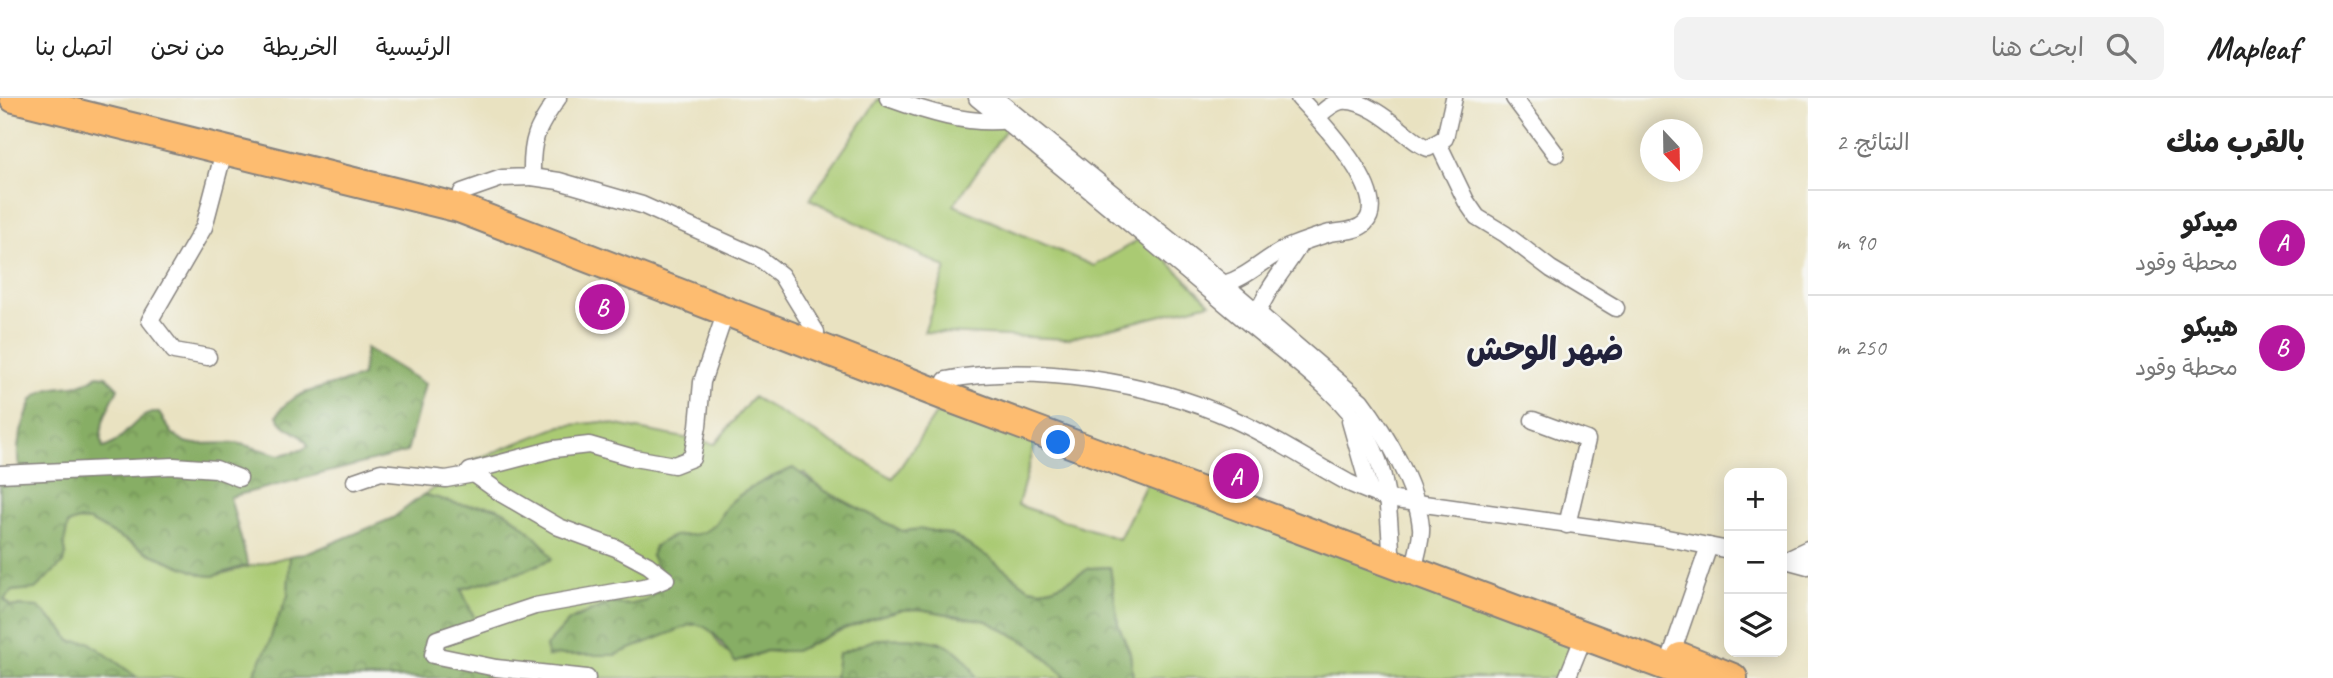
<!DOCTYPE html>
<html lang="ar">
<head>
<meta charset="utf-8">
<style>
  body { margin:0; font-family:Caveat,"Playpen Sans Arabic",sans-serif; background:#f2f2f2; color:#222; direction:rtl }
  .controls { position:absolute; right:21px; bottom:21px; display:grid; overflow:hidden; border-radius:14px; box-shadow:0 4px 18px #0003 }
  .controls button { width:63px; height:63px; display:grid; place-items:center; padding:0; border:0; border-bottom:2px solid #e0e0e0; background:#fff; color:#222; font:35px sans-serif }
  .compass { position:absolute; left:1640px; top:21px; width:63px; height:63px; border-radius:50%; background:#fff; box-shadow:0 4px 18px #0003; rotate:158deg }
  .you { position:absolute; left:1059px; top:345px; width:24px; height:24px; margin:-18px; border:5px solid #fff; border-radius:50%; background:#1a73e8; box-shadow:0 0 0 10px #1a73e833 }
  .badge { display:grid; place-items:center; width:46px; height:46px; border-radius:50%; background:#b5179e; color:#fff; font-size:23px; font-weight:700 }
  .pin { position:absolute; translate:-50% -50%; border:4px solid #fff; box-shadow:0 2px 7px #0006 }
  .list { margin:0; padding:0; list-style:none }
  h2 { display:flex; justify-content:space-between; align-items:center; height:91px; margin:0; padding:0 28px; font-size:30px }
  h2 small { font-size:23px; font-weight:400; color:#767676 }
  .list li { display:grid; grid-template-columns:46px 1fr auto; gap:21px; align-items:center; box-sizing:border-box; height:105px; padding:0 28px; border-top:2px solid #e0e0e0 }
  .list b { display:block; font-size:26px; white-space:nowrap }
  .list p { margin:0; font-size:23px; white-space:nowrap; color:#767676 }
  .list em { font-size:23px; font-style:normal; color:#767676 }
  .icon { flex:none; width:38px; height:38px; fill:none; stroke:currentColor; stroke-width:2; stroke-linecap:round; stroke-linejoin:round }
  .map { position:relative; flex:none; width:1808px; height:580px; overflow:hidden; direction:ltr }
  header { display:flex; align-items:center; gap:42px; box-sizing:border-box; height:98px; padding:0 35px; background:#fff; border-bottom:2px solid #e0e0e0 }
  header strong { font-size:33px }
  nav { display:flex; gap:38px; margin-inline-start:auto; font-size:24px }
  .search { width:490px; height:63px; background:#f2f2f2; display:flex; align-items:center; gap:18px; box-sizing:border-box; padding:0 24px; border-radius:14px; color:#767676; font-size:26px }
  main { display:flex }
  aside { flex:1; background:#fff }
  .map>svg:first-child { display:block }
  .green { fill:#aaca73; stroke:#667657; stroke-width:2 }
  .forest { fill:url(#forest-crowns); stroke:#546850; stroke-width:2 }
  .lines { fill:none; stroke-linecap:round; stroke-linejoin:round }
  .minor-casing { stroke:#86827e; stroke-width:19 }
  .motorway-casing { stroke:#86827e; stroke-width:32 }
  .minor { stroke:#fff; stroke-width:16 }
  .motorway { stroke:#fdbc70; stroke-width:28 }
  .labels { text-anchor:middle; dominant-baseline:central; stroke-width:5; stroke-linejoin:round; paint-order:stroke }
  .quarter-label { font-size:33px; font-weight:bold; fill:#22223b; stroke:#f6f6f2 }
</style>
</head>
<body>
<header>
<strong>Mapleaf</strong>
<div class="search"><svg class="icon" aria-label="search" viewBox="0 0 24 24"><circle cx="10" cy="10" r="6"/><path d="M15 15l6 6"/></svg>ابحث هنا</div>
<nav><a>الرئيسية</a><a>الخريطة</a><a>من نحن</a><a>اتصل بنا</a></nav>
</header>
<main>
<aside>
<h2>بالقرب منك<small>النتائج: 2</small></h2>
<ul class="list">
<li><span class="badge">A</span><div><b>ميدكو</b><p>محطة وقود</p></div><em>90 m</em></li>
<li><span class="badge">B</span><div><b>هيبكو</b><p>محطة وقود</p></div><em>250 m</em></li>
</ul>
</aside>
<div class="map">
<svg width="1808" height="580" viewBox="0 0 1808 580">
  <defs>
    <pattern id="forest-crowns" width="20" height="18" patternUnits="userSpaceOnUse" patternTransform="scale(1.75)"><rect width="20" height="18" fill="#87ae65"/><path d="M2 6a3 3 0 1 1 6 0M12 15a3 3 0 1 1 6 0" fill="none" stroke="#6e8d54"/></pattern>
  </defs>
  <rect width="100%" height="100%" fill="#f6f6f2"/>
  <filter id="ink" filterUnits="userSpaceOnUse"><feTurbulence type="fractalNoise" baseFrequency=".0143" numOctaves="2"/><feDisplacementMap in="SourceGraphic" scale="14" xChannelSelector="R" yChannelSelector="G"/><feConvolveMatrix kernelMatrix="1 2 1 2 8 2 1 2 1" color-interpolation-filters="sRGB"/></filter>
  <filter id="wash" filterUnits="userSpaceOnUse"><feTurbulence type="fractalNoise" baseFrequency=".00686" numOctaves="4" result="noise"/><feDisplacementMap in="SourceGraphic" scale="28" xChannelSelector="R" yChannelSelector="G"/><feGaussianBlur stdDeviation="1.57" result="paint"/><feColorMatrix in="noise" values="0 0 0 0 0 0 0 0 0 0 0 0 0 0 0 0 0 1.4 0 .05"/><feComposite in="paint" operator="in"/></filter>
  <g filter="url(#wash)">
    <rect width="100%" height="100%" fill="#e9e2c1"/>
    <g class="green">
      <path d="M 878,1 L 1009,27 L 954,107 L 1094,168 L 1143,139 L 1210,205 L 1067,241 L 924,234 L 946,170 L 810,101 Z"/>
      <path d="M 753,299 L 893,380 L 946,301 L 1038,335 L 1018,407 L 1119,441 L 1148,382 L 1574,540 L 1560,580 L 1133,580 L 1130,555 L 1118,526 L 1110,469 L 1090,470 L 1062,486 L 1052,490 L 1041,492 L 1029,490 L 988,459 L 952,437 L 923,431 L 902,433 L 823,392 L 804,375 L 771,379 L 743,395 L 727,408 L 716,425 L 707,433 L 695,438 L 666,485 L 646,503 L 629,507 L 610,505 L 580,517 L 569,523 L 546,548 L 558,557 L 615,557 L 682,529 C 717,519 708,541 729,556 C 734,559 740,560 745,562 L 766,553 L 776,554 L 805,549 L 841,532 L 879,518 L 900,512 L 919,511 L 987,523 L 1033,548 L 1067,580 L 976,580 L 971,569 L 957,554 L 939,543 L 838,556 L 835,580 L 485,580 L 485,570 L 429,561 L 425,552 L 435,549 L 474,519 L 460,491 L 521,474 L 547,451 C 535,439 510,413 494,409 C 484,406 472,409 461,407 C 448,404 436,398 423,397 L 462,373 L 476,361 L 561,328 L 602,324 L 715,346 Z"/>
      <path d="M 78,422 L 90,423 L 151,456 L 203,477 L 213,478 L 290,458 L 288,498 L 274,529 L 269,546 L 252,580 L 138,580 L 70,543 L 64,533 L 38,509 L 10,508 L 4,500 L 12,493 L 35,490 L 63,465 L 66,456 L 64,445 L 68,426 Z"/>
    </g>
    <g class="forest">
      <path d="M 366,250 L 425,286 L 407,354 L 230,399 L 248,467 L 213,478 L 203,477 L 151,456 L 90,423 L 78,422 L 68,426 L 64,445 L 66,456 L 63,465 L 35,491 L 12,493 L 4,501 L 10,508 L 38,509 L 64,533 L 70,543 L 89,544 L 138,580 L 0,580 L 0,386 L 9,383 L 21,374 C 12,350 24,324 32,302 C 52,280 77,297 97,277 L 106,278 L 118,290 C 109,311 97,325 103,350 C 126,344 136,312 159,315 L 172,335 L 185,344 L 195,346 L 237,345 L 280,357 L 301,352 L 308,348 C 302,333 283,333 277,318 C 289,290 337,289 362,278 Z"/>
      <path d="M 793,370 L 823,392 L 902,433 L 923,431 L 952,437 L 988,459 L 1029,490 L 1041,492 L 1052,490 L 1062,486 L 1090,470 L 1110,469 L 1118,526 L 1130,555 L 1133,580 L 1067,580 L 1033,548 L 987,523 L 919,511 L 900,512 L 879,518 L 841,532 L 795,553 L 766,553 L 735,564 C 724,548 713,527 693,526 L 615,557 L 558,557 L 548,559 L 546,548 L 569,523 L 610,505 L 629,507 L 646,503 L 666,485 L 651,458 L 655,448 C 661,445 667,440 674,438 C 686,436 696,439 706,433 C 717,427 720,417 727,408 C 740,393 775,377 793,370 Z"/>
      <path d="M 423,397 C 435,398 447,404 459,406 C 471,409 486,406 497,410 C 514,416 543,444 552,461 L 521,474 L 461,491 L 474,519 L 474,530 L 467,538 L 425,552 L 429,561 L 485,570 L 485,580 L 252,580 L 269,546 L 274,529 L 288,498 L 290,458 L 311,454 L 393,420 Z"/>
      <path d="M 876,541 C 916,540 958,535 976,580 L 835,580 L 838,556 Z"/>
    </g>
  </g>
  <g filter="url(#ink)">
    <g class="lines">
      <g class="minor-casing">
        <g id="minor">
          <path d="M 888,0 C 924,13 970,28 1008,22"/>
          <path d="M 977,0 C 1067,73 1157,148 1246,223 C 1286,257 1342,294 1368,340 C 1388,375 1389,414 1391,453"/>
          <path d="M 995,0 L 1224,186 L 1361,303 C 1386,336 1417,388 1421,429 C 1422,439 1418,451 1416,461"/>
          <path d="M 1514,0 L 1556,56"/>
          <path d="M 1317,19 C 1325,12 1331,6 1341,3 C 1362,0 1389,22 1405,35 C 1413,41 1419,47 1428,50 L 1445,40 L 1454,0"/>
          <path d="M 1438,45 L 1466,103 L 1477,119 L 1505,136 L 1551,171 L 1616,210"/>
          <path d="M 532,79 L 559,83 L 642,107 L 758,159 L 781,177 L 816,234"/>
          <path d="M 462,94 L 502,80 L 532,79 C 531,41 536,31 558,0"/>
          <path d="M 1224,186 C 1249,179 1266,159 1289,149 C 1302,144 1316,139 1330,135 C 1341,133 1356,134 1365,125 C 1392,97 1318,20 1299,0"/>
          <path d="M 1258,215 C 1268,188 1286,170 1300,146"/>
          <path d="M 208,259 L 174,253 L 150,222 L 204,129 L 224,53"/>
          <path d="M 946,282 C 1034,265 1151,284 1233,321 C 1273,339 1310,364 1349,385 C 1362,391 1376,396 1388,401 L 1662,439 L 1729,452"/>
          <path d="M 1533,322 L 1587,342 L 1567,427"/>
          <path d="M 1350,323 L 1370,393"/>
          <path d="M 0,376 L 174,368 L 216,371 L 239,380"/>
          <path d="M 355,383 L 381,374 L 446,381 L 474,376"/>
          <path d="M 1782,461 L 1808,468"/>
          <path d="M 1785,462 L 1808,451"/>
          <path d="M 1672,555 L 1709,448"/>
          <path d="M 587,580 L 496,570 L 433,557 L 437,541 L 535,508 L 649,488 L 666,481 L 648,467 L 616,450 L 559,429 L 502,396 L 470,373 L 554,351 L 589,347 L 634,360 L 674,367 L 692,360 L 698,328 L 702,284 L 726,213"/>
          <path d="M 1567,580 L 1584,538"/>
        </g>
      </g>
      <g class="motorway-casing">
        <g id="motorway">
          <path d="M 14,0 L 459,110 L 958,303 L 1698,580"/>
          <path d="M 1681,559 L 1733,580"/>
        </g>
      </g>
      <use href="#minor" class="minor"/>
      <use href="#motorway" class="motorway"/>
    </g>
  </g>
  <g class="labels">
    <g class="quarter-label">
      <text x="1545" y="251">ضهر الوحش</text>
    </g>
  </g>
</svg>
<div class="controls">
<button>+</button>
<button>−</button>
<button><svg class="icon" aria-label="layers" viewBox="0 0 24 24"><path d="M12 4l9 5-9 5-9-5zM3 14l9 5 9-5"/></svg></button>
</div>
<svg class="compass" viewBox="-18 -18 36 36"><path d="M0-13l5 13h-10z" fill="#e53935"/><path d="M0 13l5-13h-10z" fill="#767676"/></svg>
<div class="you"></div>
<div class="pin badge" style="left:1236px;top:378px">A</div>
<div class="pin badge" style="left:602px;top:209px">B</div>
</div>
</main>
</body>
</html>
